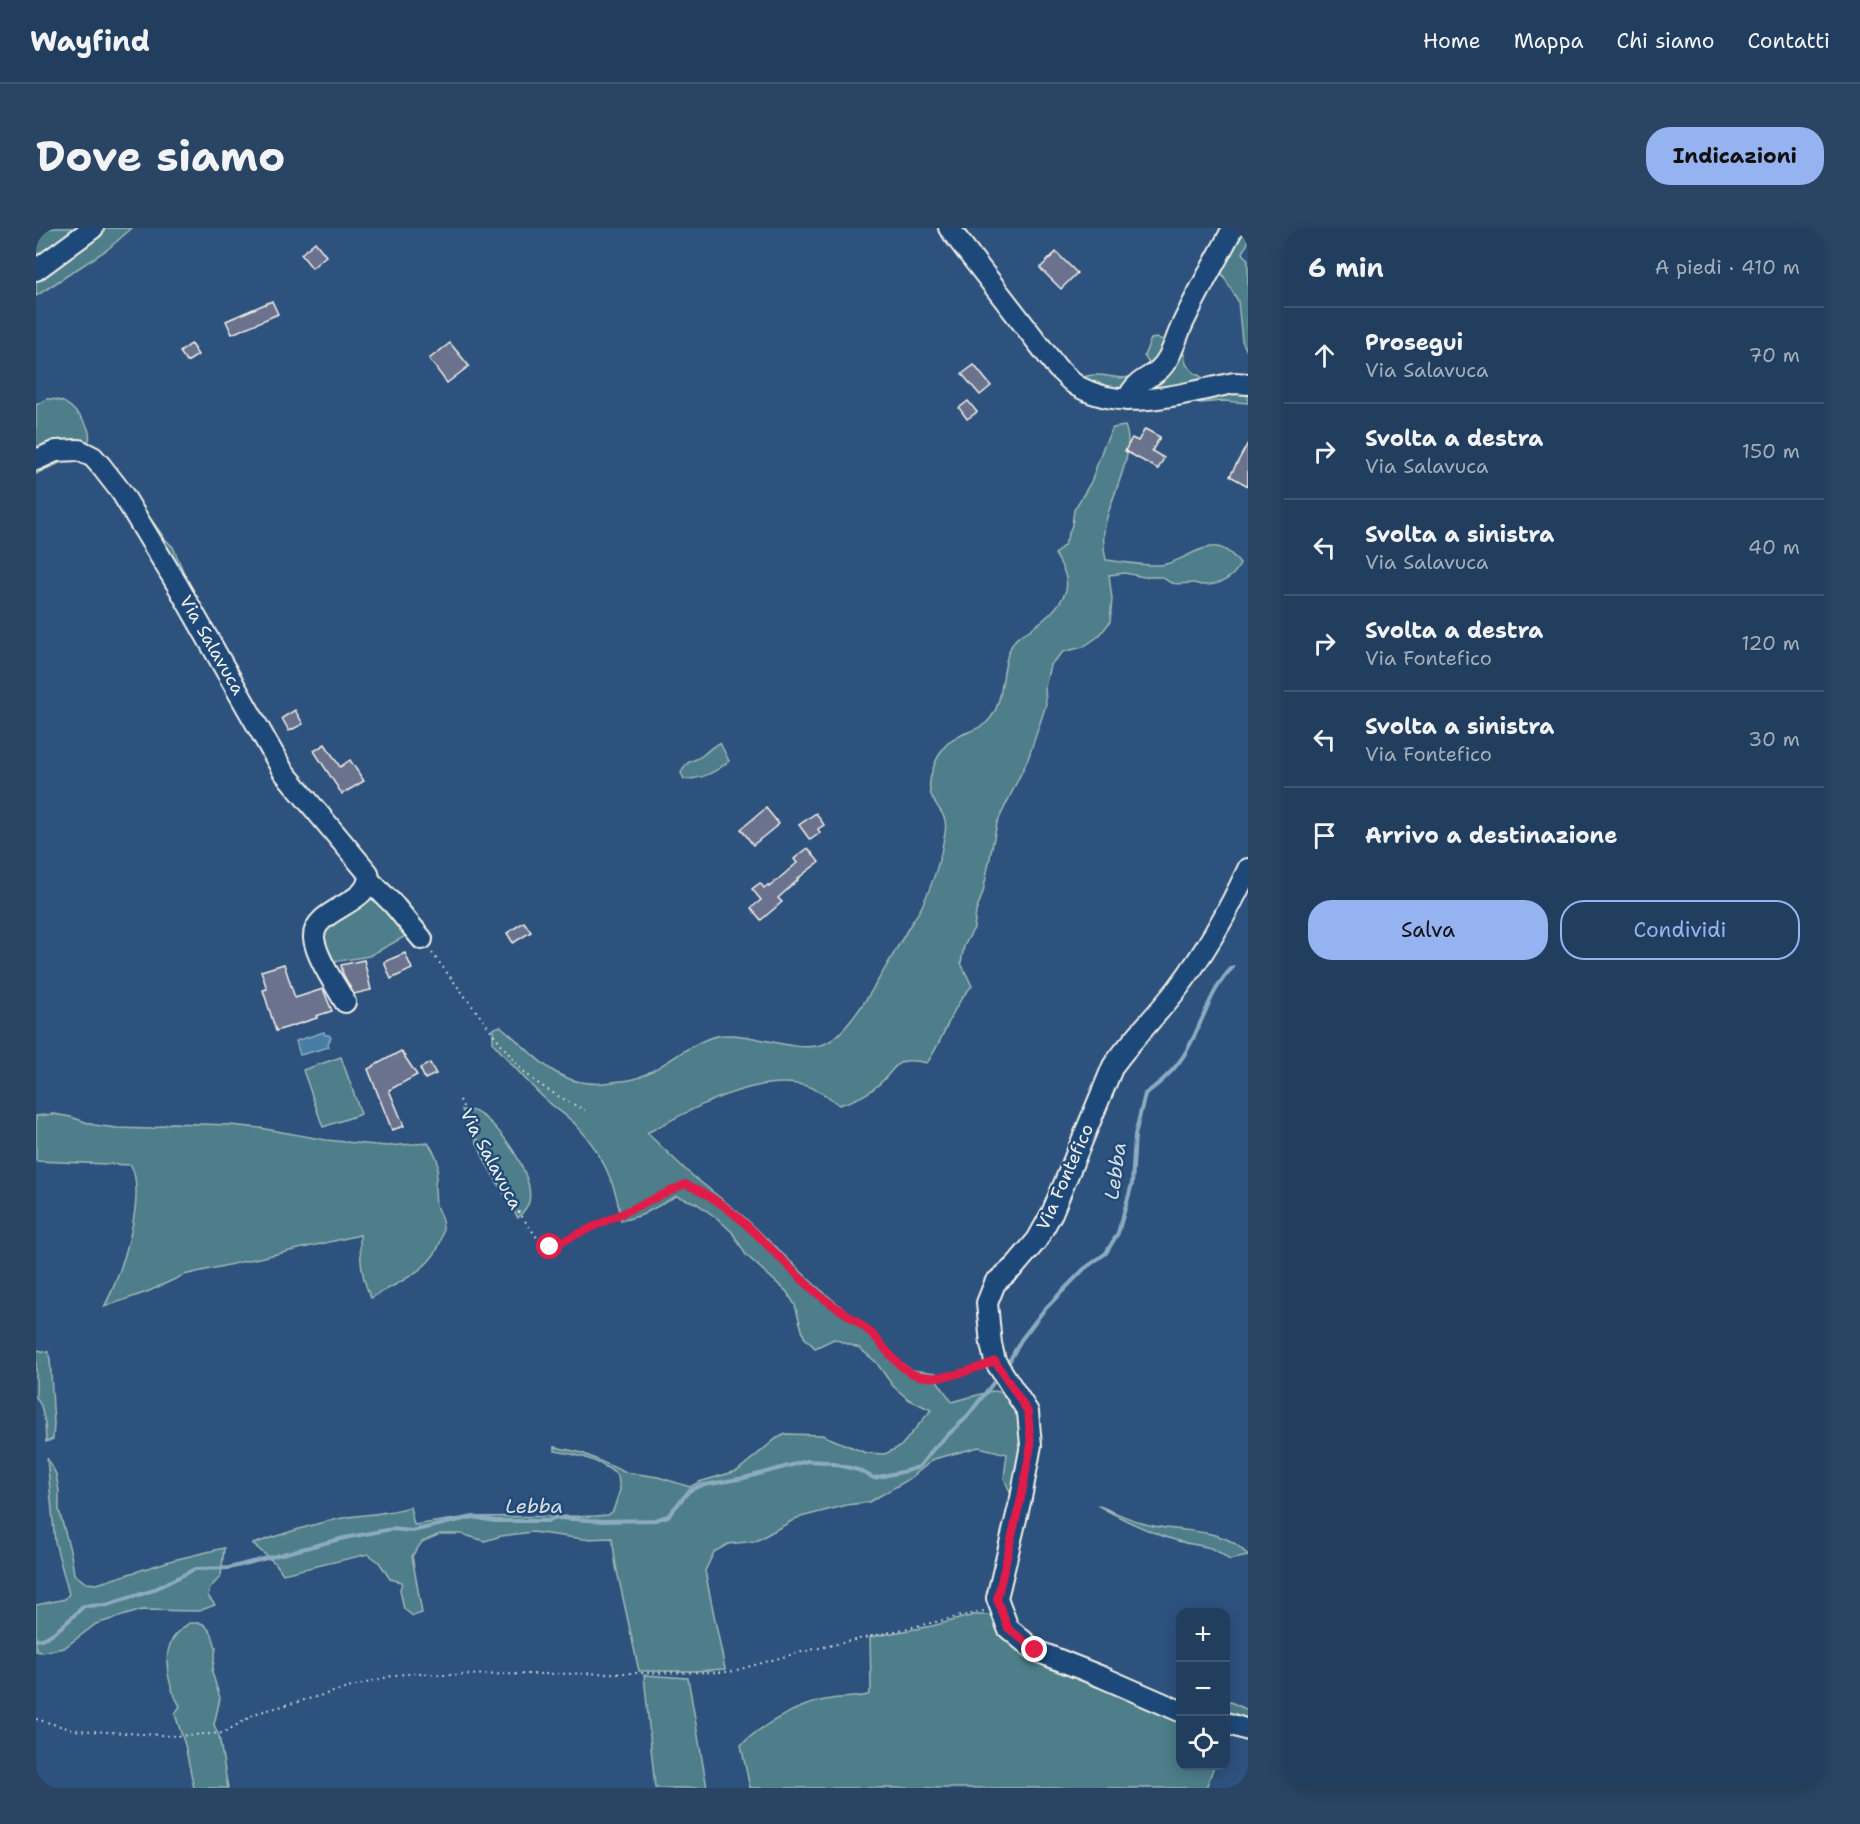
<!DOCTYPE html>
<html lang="it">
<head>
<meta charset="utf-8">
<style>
  body { margin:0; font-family:"Shantell Sans",sans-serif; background:#2a4564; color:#f1f3f6 }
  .controls { position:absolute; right:18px; bottom:18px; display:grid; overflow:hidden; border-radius:12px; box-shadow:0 3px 15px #0003 }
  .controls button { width:54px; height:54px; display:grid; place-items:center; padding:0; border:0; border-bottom:2px solid #3f5773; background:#223e5e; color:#f1f3f6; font:30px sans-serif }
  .stop { position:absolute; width:18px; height:18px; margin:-14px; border:4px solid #e11d48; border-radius:50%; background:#fff }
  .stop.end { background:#e11d48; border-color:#fff; box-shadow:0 2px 6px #0008 }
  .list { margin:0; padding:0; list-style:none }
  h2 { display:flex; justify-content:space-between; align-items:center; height:78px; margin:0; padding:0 24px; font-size:26px }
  h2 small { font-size:20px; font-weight:400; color:#a2aebc }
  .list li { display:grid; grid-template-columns:39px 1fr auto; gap:18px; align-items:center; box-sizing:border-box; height:96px; padding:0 24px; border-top:2px solid #3f5773 }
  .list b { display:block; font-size:22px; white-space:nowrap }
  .list p { margin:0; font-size:20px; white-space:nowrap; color:#a2aebc }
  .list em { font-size:20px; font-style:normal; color:#a2aebc }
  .actions { display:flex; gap:12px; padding:18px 24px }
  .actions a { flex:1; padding:14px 0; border:2px solid #95b2f1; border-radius:24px; text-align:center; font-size:21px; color:#95b2f1 }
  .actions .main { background:#95b2f1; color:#111 }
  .icon { flex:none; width:33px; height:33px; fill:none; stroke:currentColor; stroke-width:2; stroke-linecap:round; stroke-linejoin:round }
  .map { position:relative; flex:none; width:1212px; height:1560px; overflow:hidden; border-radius:24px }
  header { display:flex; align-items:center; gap:36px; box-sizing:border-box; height:84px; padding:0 30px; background:#223e5e; border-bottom:2px solid #3f5773 }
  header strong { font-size:28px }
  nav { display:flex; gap:33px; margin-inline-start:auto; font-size:21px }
  .intro { display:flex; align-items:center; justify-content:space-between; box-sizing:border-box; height:144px; padding:0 36px }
  h1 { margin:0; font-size:42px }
  .button { padding:15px 27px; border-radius:24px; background:#95b2f1; color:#111; font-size:21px; font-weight:700 }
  main { display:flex; gap:36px; padding:0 36px }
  aside { flex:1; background:#223e5e; border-radius:24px; box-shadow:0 3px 15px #0003 }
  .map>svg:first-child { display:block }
  .green { fill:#4d7e89; stroke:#a0b8b8; stroke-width:1.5 }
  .water { fill:#467ca4; stroke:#8cabbf; stroke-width:1.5 }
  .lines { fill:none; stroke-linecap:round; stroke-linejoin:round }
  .stream { stroke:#8cabbf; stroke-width:4 }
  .building { fill:#6a728e; stroke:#f4f1e8; stroke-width:1.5 }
  .minor-casing { stroke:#f4f1e8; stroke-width:24 }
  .path { stroke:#f4f1e8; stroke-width:2; stroke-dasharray:1.5 4.5; stroke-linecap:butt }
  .minor { stroke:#1f4a7a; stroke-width:20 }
  .route { stroke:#e11d48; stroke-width:8 }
  .labels { text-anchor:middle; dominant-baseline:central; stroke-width:5; stroke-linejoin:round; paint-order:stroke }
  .street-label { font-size:18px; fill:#f4f1e8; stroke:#1f4a7a }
  .water-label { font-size:20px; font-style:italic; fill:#dadfde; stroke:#1f4a7a }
</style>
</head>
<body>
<header>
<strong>Wayfind</strong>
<nav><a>Home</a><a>Mappa</a><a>Chi siamo</a><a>Contatti</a></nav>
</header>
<div class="intro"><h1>Dove siamo</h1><a class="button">Indicazioni</a></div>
<main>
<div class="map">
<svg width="1212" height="1560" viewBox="0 0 1212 1560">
  <rect width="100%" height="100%" fill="#2e527e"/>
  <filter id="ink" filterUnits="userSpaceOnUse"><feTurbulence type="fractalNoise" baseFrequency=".0167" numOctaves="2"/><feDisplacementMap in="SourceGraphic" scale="12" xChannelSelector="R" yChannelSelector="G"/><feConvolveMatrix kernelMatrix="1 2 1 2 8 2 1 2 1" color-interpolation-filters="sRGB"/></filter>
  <g filter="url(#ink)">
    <g class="green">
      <path d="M 0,0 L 52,0 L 0,36 Z"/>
      <path d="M 62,0 L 96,0 L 72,21 L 0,68 L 0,48 Z"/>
      <path d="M 1202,0 L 1212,0 L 1212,14 L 1207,25 L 1212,32 L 1212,125 L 1206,113 L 1202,73 L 1185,44 L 1185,32 Z"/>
      <path d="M 1121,110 L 1135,115 L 1148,126 L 1150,136 L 1157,144 L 1172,153 L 1212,147 L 1212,175 L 1187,173 L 1165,175 L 1096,170 L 1041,152 C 1063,139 1084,157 1103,146 C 1106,144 1110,139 1113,135 L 1108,128 L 1115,111 Z"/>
      <path d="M 11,171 C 23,170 31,175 39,183 C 80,223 24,232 0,246 L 0,177 Z"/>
      <path d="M 1089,198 C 1102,227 1070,275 1068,304 C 1067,313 1068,323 1070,332 C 1088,334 1107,338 1125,337 C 1154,334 1177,298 1204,336 C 1198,350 1183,358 1166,357 C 1163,357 1160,355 1157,355 C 1144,355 1136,359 1127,349 L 1108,349 L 1089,345 L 1073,347 L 1076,371 L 1074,394 L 1063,408 L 1047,419 L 1027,424 L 1014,437 L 1009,459 L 1010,477 L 992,531 L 961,595 L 947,664 L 940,684 L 938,700 L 928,718 L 925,735 L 936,758 C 914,780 909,810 891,835 C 857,827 862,840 841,858 C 830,868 817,873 803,877 C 793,869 780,860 767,857 C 717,846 654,882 611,905 L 652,944 L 708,989 L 779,1057 L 830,1100 L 862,1133 L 875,1142 L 900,1145 L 902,1154 L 916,1174 L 956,1163 L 972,1165 L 983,1177 L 986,1212 L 982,1216 L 986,1226 L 977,1271 L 968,1250 L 971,1226 L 943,1219 L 898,1231 L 872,1252 L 833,1274 L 811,1277 L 761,1290 L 720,1313 L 692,1316 L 678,1324 L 669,1343 L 689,1441 L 658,1443 L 603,1443 L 580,1338 L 576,1310 L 548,1311 L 496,1304 L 465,1308 L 449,1313 L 425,1306 L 404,1306 L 386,1314 L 376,1328 L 386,1385 L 377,1388 L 368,1381 L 364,1362 L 366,1354 L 354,1351 L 343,1334 L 332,1326 L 247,1346 L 241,1337 L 217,1316 C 243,1307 270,1298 297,1292 C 322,1286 349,1287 374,1279 L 378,1297 L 433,1289 L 560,1288 L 572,1287 L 577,1283 L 584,1262 L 582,1248 C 565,1232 541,1226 519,1223 L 519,1219 L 546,1225 L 588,1244 L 622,1249 L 654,1259 L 663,1254 L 701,1243 L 741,1210 L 750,1206 L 786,1207 L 830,1225 L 849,1226 L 865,1218 L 895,1182 L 872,1171 L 857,1158 L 840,1134 L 823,1120 L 798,1111 L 779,1120 L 768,1109 L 759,1077 L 751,1064 L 710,1027 L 696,1004 L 682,991 L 660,975 L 640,968 L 606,987 L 585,993 C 581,957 565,923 540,897 C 531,887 518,880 508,870 C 490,853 474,834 457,815 L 457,801 L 464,798 C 502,828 521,863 577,854 C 585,853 594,853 601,850 C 625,841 646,821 671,811 C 706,796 752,828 788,816 C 815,807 854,731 869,706 C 874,696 881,688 886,678 C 897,656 905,629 909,605 C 912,588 904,584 897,571 C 888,556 899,531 909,518 C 921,505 939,504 950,495 C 972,476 962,432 980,411 C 983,408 989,405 992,403 C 1007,393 1024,380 1030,362 C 1033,349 1025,336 1019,326 L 1029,316 L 1036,297 L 1038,282 L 1055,254 L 1068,217 L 1077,200 Z"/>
      <path d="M 108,288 L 115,291 L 129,311 L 137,319 L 150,350 L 151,361 Z"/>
      <path d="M 684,515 L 693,533 C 680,544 666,552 648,551 L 645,545 C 649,532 658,534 667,527 C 673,522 676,518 684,515 Z"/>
      <path d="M 339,659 L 372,700 L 368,709 L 333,728 L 291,735 L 283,703 Z"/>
      <path d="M 305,829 L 325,886 L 287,899 L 267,842 Z"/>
      <path d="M 426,882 C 430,882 436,882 440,884 C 464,896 499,947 493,974 C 491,980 486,985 482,990 L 450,935 Z"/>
      <path d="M 18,886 L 35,889 L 58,897 L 81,900 L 115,901 L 135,895 L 194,897 L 224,900 L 290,912 L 350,918 L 392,915 C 410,940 398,939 399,963 C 400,967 399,972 400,977 C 402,984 407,991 407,999 C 406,1039 364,1053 335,1070 C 325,1050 324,1029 324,1007 L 148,1047 L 111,1064 L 68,1079 C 85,1048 111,970 95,937 L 0,933 L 0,888 Z"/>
      <path d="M 0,1122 L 12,1124 L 14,1131 L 18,1195 L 17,1211 L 10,1214 L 9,1195 L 5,1178 L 0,1169 Z"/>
      <path d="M 11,1230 L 20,1246 L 23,1263 L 23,1282 L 35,1326 L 38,1346 L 50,1355 L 61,1356 L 137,1332 L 188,1320 L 185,1348 L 174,1360 L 172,1368 L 179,1377 L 163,1383 L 106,1382 L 60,1396 L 28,1420 L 6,1424 L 0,1423 L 0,1377 L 29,1371 L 33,1366 L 19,1314 Z"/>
      <path d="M 1061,1277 C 1078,1284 1095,1292 1113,1297 C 1145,1305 1190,1298 1212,1328 L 1193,1332 C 1173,1314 1165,1320 1142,1313 C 1114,1305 1086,1291 1061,1277 Z"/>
      <path d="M 938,1387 L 958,1387 L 972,1406 L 1144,1486 L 1144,1538 L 1178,1538 L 1170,1560 L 714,1560 L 705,1517 C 727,1496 764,1475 795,1471 C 808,1469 820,1470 832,1467 L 835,1461 L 834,1409 L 896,1398 Z"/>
      <path d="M 153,1395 L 165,1395 L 169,1397 L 176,1406 L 180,1420 L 176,1444 L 184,1470 L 178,1497 L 183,1508 L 192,1560 L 158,1560 L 149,1517 L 139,1486 L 144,1478 C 133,1460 126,1432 136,1412 C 140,1405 147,1400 153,1395 Z"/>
      <path d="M 608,1447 L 652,1450 L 671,1560 L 619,1560 Z"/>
      <path d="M 1190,1472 L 1212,1482 L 1212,1493 L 1190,1486 Z"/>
    </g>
    <path class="water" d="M 288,804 L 289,807 L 293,807 L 295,810 L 292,815 L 293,819 L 264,827 L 260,813 Z"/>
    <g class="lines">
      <g class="stream">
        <path d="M 970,1139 L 985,1112 L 1008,1082 L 1048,1041 L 1070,1025 L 1082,1005 L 1096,956 L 1099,907 L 1109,866 C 1126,854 1141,840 1151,822 C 1167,795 1174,761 1197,739"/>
        <path d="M 0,1412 C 15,1412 37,1388 48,1378 L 71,1377 L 115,1363 L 159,1341 L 193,1340 L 308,1310 L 356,1301 L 376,1303 L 437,1289 L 459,1293 L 511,1293 L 522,1290 L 567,1293 L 619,1292 L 632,1288 L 653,1263 L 663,1258 L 708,1250 L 771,1233 L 790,1234 L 822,1242 L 838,1250 L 870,1243 L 883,1239 L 898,1220 L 930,1190 L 961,1150"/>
      </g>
    </g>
    <g class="building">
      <path d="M 279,14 L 290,28 L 276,40 L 265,26 Z"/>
      <path d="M 1020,24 L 1041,45 L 1025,61 L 1004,40 Z"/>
      <path d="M 236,73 L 242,86 L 196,106 L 190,93 Z"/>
      <path d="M 414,115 L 433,138 L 411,155 L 393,131 Z"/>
      <path d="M 155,116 L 162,127 L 151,134 L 144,124 Z"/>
      <path d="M 938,137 L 955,158 L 944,167 L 926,146 Z"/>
      <path d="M 932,173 L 941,184 L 931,191 L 923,180 Z"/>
      <path d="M 1109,201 L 1124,209 L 1116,223 L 1128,230 L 1122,241 L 1089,223 L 1096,210 L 1102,213 Z"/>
      <path d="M 1212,215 L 1212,258 L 1194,248 Z"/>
      <path d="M 259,482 L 267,496 L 253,503 L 246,490 Z"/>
      <path d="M 289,516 L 304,539 L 314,532 L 328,553 L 306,566 L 278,523 Z"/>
      <path d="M 730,580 L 743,596 L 717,617 L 705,601 Z"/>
      <path d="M 780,585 L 788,597 L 782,601 L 784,605 L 774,612 L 763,597 Z"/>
      <path d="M 772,620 L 783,634 L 761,651 L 762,652 L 742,670 L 746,674 L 725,692 L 715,680 L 725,672 L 716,661 L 724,655 L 728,660 L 732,657 L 733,659 L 761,635 L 758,631 Z"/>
      <path d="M 488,694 L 495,704 L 477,715 L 471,705 Z"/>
      <path d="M 369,725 L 376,741 L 355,751 L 348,734 Z"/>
      <path d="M 328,732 L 335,762 L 318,766 L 307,746 L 305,737 Z"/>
      <path d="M 248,736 L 259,770 L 287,761 L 296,783 L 280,788 L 281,790 L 240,803 L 227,762 L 231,761 L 225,743 Z"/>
      <path d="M 365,823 L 381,847 L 353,862 L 368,898 L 356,902 L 332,841 Z"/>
      <path d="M 394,835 L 400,846 L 389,851 L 384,840 Z"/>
    </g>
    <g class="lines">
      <g class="minor-casing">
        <g id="minor">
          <path d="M 913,0 L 1022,141 C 1029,146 1035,155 1043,159 C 1091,185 1148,165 1198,155 L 1212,156"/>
          <path d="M 0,42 L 57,0"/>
          <path d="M 1091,172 C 1102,146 1120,153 1132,130 C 1139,118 1142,104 1149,91 C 1164,60 1181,31 1197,0"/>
          <path d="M 0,232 L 20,223 L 43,222 L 57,229 L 65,238 L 86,265 L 142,358 L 247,543 L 332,645 C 339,676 276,680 278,710 C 280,729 299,756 309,774"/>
          <path d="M 333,652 L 358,677 L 386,711"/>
          <path d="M 1144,1483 L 1066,1449 L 998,1422 L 972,1400 L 961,1370 L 985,1270 L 995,1217 L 992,1184 L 959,1133 L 955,1116 L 951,1075 L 959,1055 L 979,1038 L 1001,1012 L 1016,985 L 1077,838 C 1097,810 1121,787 1142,760 C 1170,723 1193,682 1212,641"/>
          <path d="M 1190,1495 L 1212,1502"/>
        </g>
      </g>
      <g class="path">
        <path d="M 396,725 L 482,838 C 502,858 524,870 549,882"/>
        <path d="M 424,872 L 446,921 L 467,962 L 507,1018 L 521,1017 L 649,956 C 701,977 739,1027 780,1064 C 797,1079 818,1090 835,1105 C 851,1119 861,1142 883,1148 C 903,1153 927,1146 945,1138"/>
        <path d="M 0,1491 L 38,1502 L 141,1508 L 187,1505 L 221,1485 L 341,1452 L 359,1447 L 384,1445 L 402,1447 L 694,1444 L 761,1425 L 948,1383"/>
      </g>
      <use href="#minor" class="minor"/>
    </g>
  </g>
  <g class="lines" filter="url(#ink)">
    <path class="route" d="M 514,1019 L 649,956 C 703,977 739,1030 782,1066 C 799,1080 821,1091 837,1107 C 851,1121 863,1144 884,1148 C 911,1153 935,1142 959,1133 L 992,1184 L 995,1217 L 985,1270 L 961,1371 L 972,1400 L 999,1422"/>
  </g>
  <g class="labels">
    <g class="street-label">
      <text transform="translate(176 417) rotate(60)">Via Salavuca</text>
      <text transform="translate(455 931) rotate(62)">Via Salavuca</text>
      <text transform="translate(1029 949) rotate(-66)">Via Fontefico</text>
    </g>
    <g class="water-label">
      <text transform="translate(1079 943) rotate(-82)">Lebba</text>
      <text x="498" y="1278">Lebba</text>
    </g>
  </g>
</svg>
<div class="controls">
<button>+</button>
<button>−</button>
<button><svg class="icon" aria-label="locate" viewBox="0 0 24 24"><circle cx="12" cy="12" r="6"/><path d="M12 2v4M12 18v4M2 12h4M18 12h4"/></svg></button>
</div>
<div class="stop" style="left:514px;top:1019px"></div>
<div class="stop end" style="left:999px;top:1422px"></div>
</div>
<aside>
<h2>6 min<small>A piedi · 410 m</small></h2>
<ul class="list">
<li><svg class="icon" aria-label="ahead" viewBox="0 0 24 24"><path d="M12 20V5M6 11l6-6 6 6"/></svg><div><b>Prosegui</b><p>Via Salavuca</p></div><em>70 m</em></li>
<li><svg class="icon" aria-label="right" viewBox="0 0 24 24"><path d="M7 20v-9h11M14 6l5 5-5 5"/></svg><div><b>Svolta a destra</b><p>Via Salavuca</p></div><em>150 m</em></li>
<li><svg class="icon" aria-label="left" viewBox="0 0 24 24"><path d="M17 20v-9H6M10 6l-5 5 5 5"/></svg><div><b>Svolta a sinistra</b><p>Via Salavuca</p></div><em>40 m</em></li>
<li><svg class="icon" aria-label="right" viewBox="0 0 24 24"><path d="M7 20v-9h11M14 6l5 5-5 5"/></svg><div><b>Svolta a destra</b><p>Via Fontefico</p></div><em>120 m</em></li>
<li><svg class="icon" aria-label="left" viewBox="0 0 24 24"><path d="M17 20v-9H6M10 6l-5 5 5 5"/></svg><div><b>Svolta a sinistra</b><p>Via Fontefico</p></div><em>30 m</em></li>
<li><svg class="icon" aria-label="arrive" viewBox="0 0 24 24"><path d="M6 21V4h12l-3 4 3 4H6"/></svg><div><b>Arrivo a destinazione</b></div></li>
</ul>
<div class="actions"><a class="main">Salva</a><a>Condividi</a></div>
</aside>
</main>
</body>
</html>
